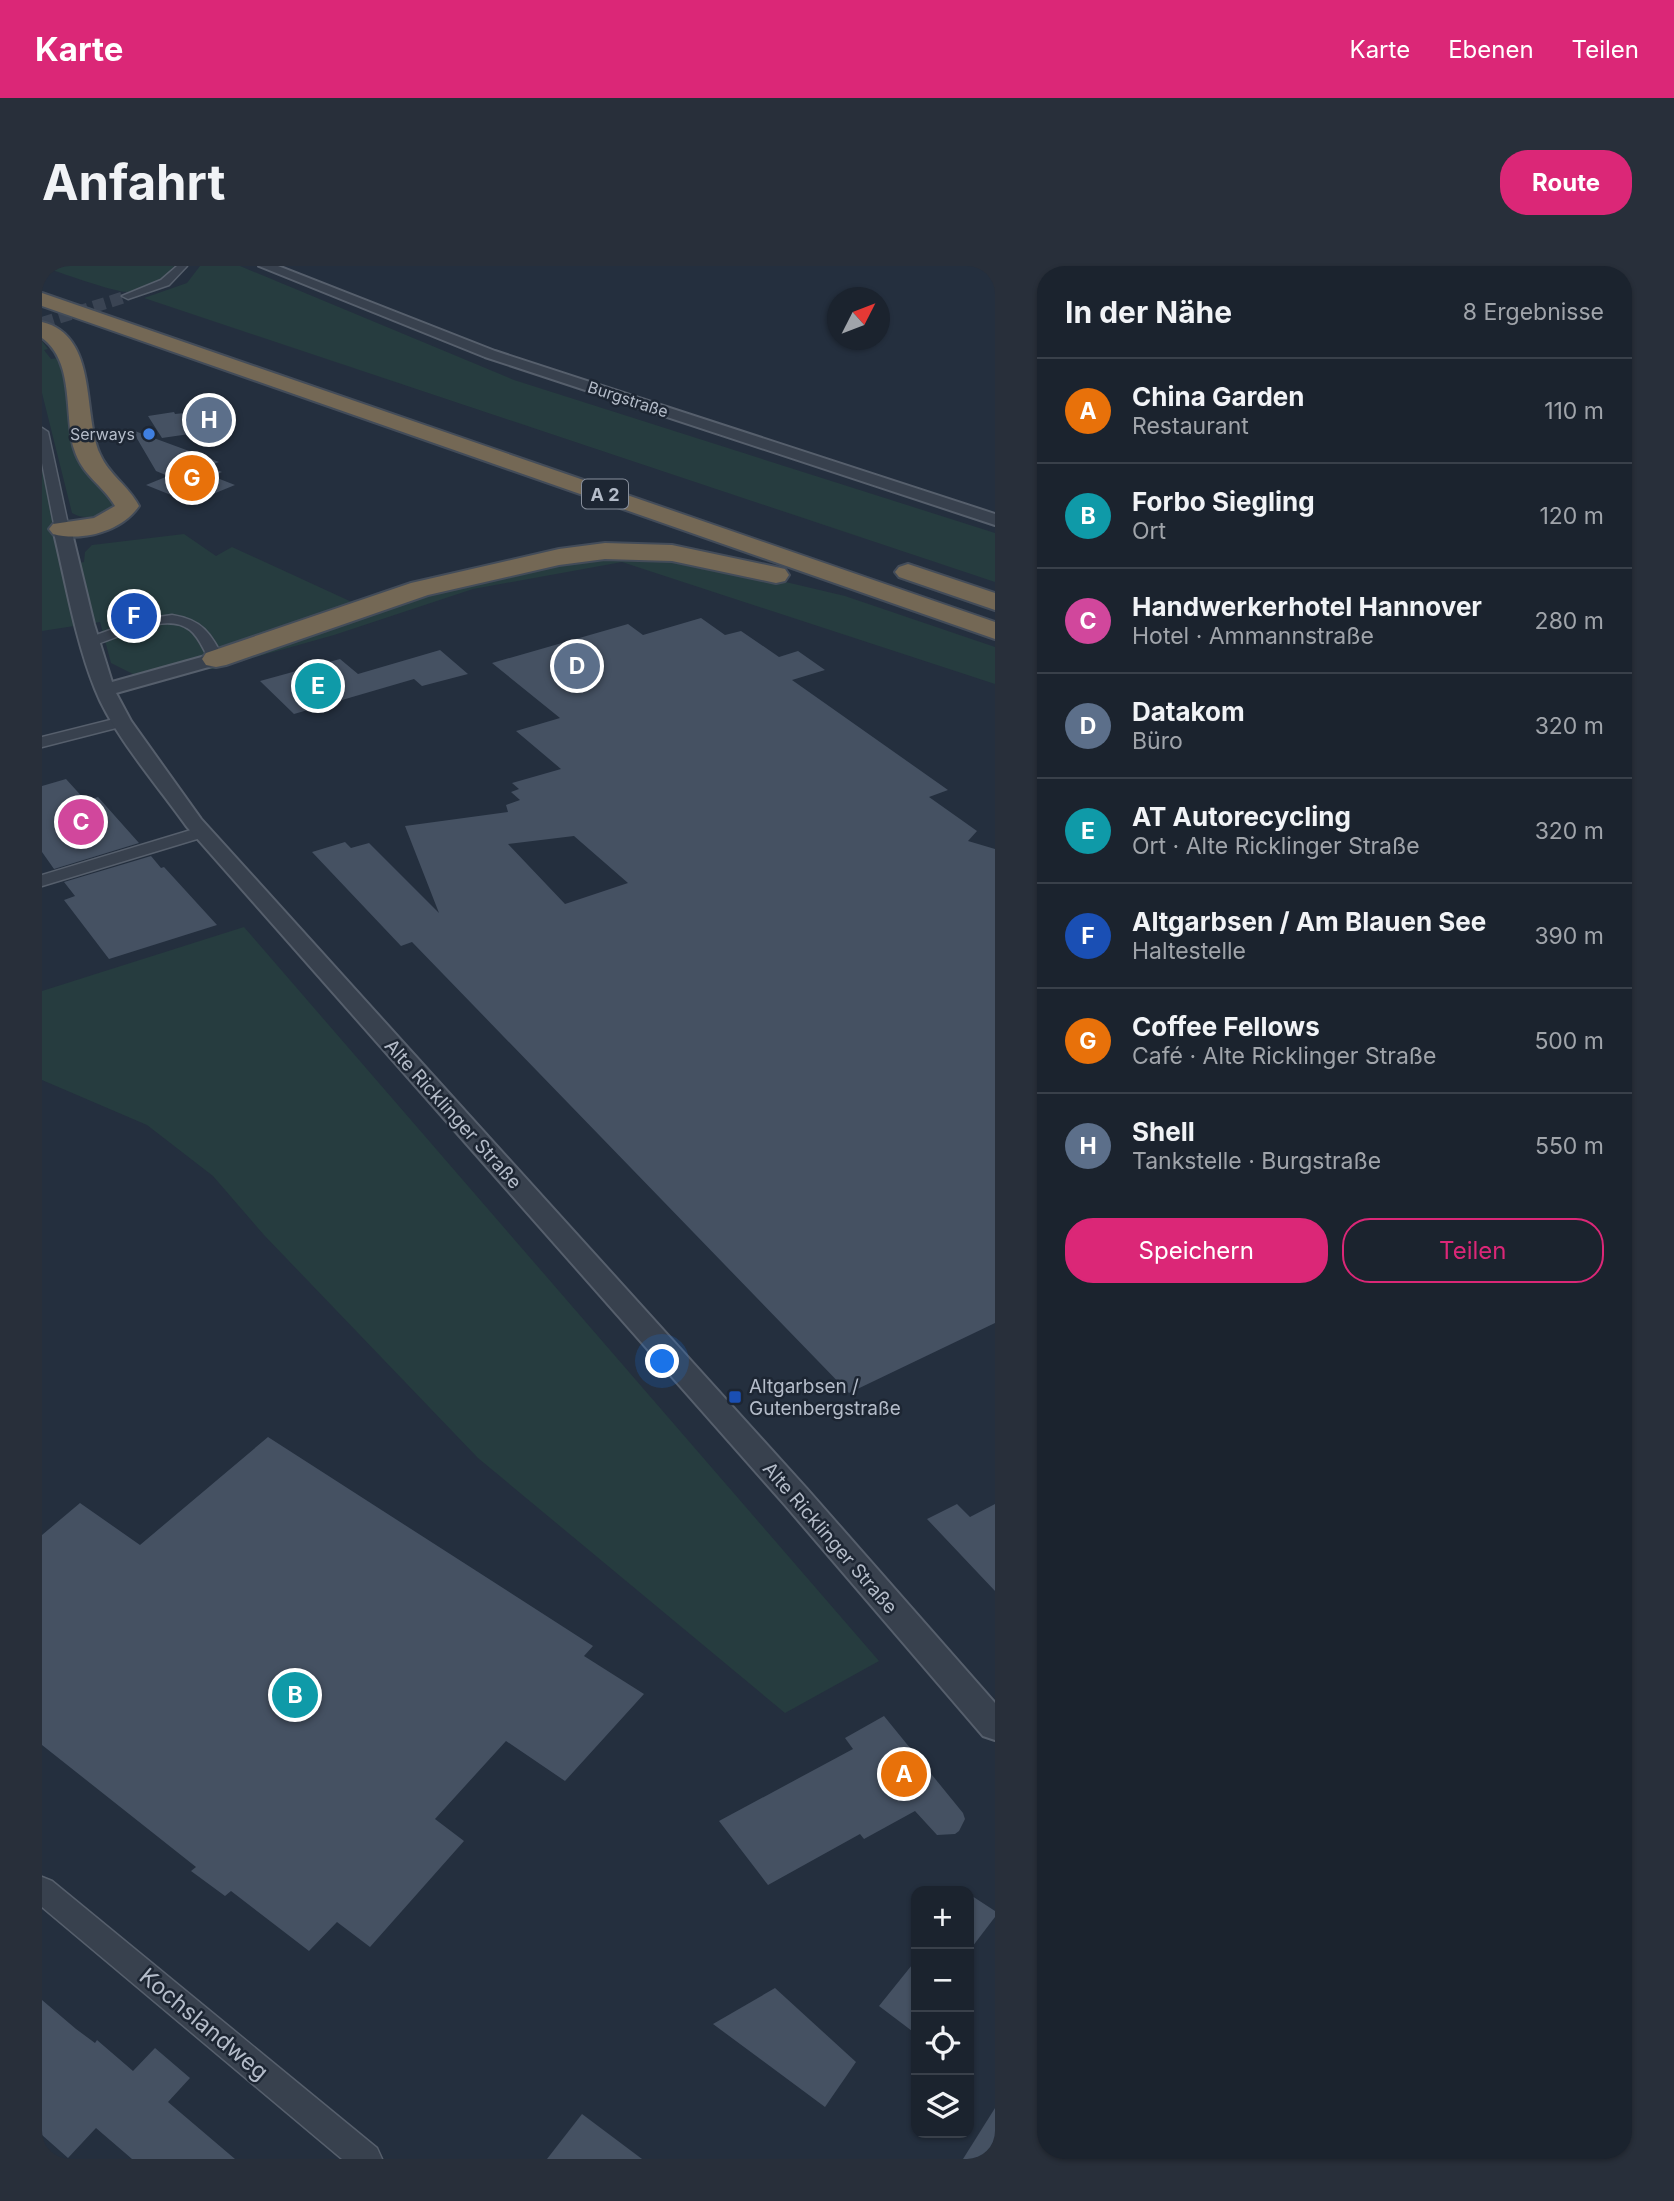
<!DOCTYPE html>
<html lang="de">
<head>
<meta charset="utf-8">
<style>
  body { margin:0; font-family:Inter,sans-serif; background:#282f3a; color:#f1f3f6 }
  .controls { position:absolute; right:21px; bottom:21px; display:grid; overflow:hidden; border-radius:14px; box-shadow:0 2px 5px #0004 }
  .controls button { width:63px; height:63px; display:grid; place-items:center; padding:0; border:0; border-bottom:2px solid #39404a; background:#1b232e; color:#f1f3f6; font:35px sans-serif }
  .compass { position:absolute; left:785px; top:21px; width:63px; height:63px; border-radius:50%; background:#1b232e; box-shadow:0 2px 5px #0004; rotate:48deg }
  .you { position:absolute; left:621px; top:1096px; width:24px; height:24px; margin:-18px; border:5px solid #fff; border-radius:50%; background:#1a73e8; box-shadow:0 0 0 10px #1a73e833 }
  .badge { display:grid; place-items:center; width:46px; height:46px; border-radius:50%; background:#db2777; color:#fff; font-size:23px; font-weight:700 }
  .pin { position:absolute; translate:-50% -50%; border:4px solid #fff; box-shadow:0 2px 7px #0006 }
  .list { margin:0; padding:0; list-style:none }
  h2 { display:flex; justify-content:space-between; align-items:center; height:91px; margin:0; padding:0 28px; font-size:30px }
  h2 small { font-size:23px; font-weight:400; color:#a0a4aa }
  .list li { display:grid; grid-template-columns:46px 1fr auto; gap:21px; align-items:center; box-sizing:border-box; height:105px; padding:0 28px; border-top:2px solid #39404a }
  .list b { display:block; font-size:26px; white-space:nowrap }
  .list p { margin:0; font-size:23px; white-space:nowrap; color:#a0a4aa }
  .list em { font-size:23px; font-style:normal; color:#a0a4aa }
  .actions { display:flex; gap:14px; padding:21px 28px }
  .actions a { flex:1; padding:16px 0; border:2px solid #db2777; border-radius:28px; text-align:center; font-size:24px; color:#db2777 }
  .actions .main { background:#db2777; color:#fff }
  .icon { flex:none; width:38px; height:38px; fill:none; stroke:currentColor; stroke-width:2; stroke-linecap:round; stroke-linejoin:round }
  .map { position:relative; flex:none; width:953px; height:1893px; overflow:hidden; border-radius:28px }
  header { display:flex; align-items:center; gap:42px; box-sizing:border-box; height:98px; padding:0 35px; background:#db2777; color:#fff }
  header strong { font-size:33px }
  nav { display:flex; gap:38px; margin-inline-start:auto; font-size:24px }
  .intro { display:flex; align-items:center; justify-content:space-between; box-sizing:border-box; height:168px; padding:0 42px }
  h1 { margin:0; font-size:49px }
  .button { padding:18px 32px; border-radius:28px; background:#db2777; color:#fff; font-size:24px; font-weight:700 }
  main { display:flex; gap:42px; padding:0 42px }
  aside { flex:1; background:#1b232e; border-radius:28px; box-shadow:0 2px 5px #0004 }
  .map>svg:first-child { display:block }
  .green { fill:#263c3f }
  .building { fill:#455162; fill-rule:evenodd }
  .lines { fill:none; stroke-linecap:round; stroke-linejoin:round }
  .minor-tunnel { stroke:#3a4453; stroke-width:12; stroke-dasharray:12 6; stroke-linecap:butt }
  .minor-casing { stroke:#565f6c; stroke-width:3 }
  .tertiary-casing { stroke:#565f6c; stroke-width:4 }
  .motorway-casing { stroke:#434c59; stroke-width:4 }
  .minor { fill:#38414e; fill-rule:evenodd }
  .tertiary { fill:#38414e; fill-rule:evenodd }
  .motorway { fill:#746855; fill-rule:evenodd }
  .shop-dot { fill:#3f7fe0; stroke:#1d2633; stroke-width:2.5 }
  .transit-dot { fill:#1a4fb4; stroke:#1d2633; stroke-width:2.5 }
  .labels { text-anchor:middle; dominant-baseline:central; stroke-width:5; stroke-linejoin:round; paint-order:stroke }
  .far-street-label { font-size:16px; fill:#b4bcc9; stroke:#1d2633 }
  .far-poi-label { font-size:16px; fill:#b4bcc9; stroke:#1d2633; text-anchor:end }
  .shield { fill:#1d2633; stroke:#878f9c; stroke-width:2 }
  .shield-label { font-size:18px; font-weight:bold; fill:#b4bcc9 }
  .street-label { font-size:19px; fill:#b4bcc9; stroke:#1d2633 }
  .poi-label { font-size:19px; fill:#b4bcc9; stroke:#1d2633; text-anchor:start }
  .near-street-label { font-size:23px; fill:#b4bcc9; stroke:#1d2633 }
</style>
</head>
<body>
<header>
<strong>Karte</strong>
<nav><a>Karte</a><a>Ebenen</a><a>Teilen</a></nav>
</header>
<div class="intro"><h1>Anfahrt</h1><a class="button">Route</a></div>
<main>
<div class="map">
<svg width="953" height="1893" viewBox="0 0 953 1893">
  <rect width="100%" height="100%" fill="#242f3e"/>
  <g class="green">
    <path d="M 0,0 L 132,0 C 122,13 102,26 85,26 C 72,26 15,6 0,0 Z"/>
    <path d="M 158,0 L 198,0 L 472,114 L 953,267 L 953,316 L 102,32 L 145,17 Z"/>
    <path d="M 0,75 L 6,83 L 2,84 L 9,93 L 16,92 L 25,110 L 38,191 L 52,217 L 72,236 L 70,243 C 57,250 43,255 30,247 L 0,127 Z"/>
    <path d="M 0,197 L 19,300 L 42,296 L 43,286 L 50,279 L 142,268 L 174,290 L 190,281 L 312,337 L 519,296 L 608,290 L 731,313 L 803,330 L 953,381 L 953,418 L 580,296 L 431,323 L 292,369 L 171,403 L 91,408 L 69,397 L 58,356 L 0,365 Z"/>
    <path d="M 202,661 L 837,1395 L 743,1447 L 436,1192 L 222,969 L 171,910 L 105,859 L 0,814 L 0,725 Z"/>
  </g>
  <g class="building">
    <path d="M 132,146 L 133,148 L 152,146 L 161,166 L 120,172 L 106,150 Z"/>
    <path d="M 90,164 L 177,196 L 166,200 L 180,206 L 170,210 L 193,219 L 149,237 L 104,219 L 126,210 L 114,205 Z"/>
    <path d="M 659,352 L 683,369 L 699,365 L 737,391 L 756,385 L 783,404 L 750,414 L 906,524 L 887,531 L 935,565 L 926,575 L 953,583 L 953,1057 L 807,1127 L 370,676 L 359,680 L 270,586 L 303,576 L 309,582 L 327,577 L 397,647 L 363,560 L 466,546 L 464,539 L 478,534 L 469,526 L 477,523 L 470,517 L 519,503 L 474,465 L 518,452 L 450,397 L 586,358 L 601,369 ZM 532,570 L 586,617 L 523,638 L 466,578 Z"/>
    <path d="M 398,384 L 426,408 L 380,420 L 372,413 L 252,448 L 218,415 L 298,393 L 316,408 Z"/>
    <path d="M 24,513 L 44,535 L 56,531 L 97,577 L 12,603 L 0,586 L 0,520 Z"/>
    <path d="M 109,590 L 119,602 L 122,601 L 175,659 L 67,693 L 22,634 L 33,630 L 22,616 Z"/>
    <path d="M 226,1171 L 551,1380 L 542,1390 L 602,1428 L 523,1515 L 464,1475 L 393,1553 L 422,1575 L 328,1681 L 295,1656 L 267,1685 L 189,1625 L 183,1630 L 149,1605 L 154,1601 L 0,1479 L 0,1269 L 38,1237 L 98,1279 Z"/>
    <path d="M 915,1238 L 928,1251 L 953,1238 L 953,1325 L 885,1253 Z"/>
    <path d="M 842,1450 L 921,1547 L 923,1553 L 917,1565 L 913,1568 L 895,1569 L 873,1545 L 822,1573 L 818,1568 L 726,1619 L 677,1555 L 811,1483 L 803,1472 Z"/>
    <path d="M 927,1628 L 953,1645 L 953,1651 L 927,1685 Z"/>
    <path d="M 874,1694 L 874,1768 L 837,1740 Z"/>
    <path d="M 733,1722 L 814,1796 L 783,1841 L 671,1758 Z"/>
    <path d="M 0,1734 L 34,1763 L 53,1777 L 55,1774 L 91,1805 L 113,1782 L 148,1812 L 126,1836 L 193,1893 L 90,1893 L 54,1862 L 26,1892 L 0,1869 Z"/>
    <path d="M 953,1842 L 953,1893 L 921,1893 Z"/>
    <path d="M 540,1848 L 600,1893 L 505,1893 Z"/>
  </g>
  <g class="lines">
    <path class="minor-tunnel" d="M 0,57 L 86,30"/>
    <g class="minor-casing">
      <g id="minor">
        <path d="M 135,0 L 145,0 L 127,19 L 86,33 L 80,30 L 119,14 Z"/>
        <path d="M 0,162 L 6,166 L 27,263 L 20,267 L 13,263 L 0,197 Z"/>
        <path d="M 130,349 C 161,354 168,367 182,393 L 179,396 L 169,396 C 162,386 158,372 148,364 C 122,344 75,374 48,380 L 41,376 L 43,373 L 96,354 Z"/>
        <path d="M 80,451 L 86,453 L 88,456 L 86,459 L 0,481 L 0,471 Z"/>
        <path d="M 159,561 L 167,566 L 165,570 L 0,620 L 0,609 Z"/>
        <path d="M 0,1611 L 10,1615 L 335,1882 L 340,1893 L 300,1893 L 0,1641 Z"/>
      </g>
    </g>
    <g class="tertiary-casing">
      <g id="tertiary">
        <path d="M 217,0 L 236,0 L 453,85 L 953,248 L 953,259 L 443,91 Z"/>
        <path d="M 20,258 L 29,263 L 52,358 L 70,416 L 174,387 L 183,393 L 181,397 L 74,427 L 89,455 L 159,553 L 765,1223 L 953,1437 L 953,1474 L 941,1470 L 743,1239 L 145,561 C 116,520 71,469 53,423 C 33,373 24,316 11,263 Z"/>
      </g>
    </g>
    <g class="motorway-casing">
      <g id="motorway">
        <path d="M 0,27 L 953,356 L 953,373 L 0,40 Z"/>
        <path d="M 0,56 C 57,70 40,148 58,188 C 67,209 87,220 97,240 C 80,265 41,276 11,268 L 7,263 L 11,258 L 52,252 L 73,240 C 61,219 40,210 32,183 C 22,149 33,96 0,72 Z"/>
        <path d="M 563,277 L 630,279 L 743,303 L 747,309 L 743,315 L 734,317 L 630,295 L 563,293 L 517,299 L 386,329 L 184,399 L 174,401 L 164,399 L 160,393 L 164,387 L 369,317 L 517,283 Z"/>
        <path d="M 866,298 L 953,327 L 953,344 L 857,311 L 853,306 L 857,301 Z"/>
      </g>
    </g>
    <use href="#minor" class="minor"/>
    <use href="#tertiary" class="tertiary"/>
    <use href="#motorway" class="motorway"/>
  </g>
  <circle class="shop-dot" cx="107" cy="168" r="7"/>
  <rect class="transit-dot" x="686" y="1124" width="14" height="14" rx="3.5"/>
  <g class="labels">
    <g class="far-street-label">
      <text transform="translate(586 133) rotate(18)">Burgstraße</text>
    </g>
    <g class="far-poi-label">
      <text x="93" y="168">Serways</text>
    </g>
    <rect class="shield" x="540" y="213.5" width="46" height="29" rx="5"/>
    <g class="shield-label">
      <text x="563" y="228">A 2</text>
    </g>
    <g class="street-label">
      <text transform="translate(411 848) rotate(48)">Alte Ricklinger Straße</text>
      <text transform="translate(788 1272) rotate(49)">Alte Ricklinger Straße</text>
    </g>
    <g class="poi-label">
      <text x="707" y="1120">Altgarbsen /<tspan x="707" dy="22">Gutenbergstraße</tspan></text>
    </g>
    <g class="near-street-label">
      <text transform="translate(162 1758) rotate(40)">Kochslandweg</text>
    </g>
  </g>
</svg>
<div class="controls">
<button>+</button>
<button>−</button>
<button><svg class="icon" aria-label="locate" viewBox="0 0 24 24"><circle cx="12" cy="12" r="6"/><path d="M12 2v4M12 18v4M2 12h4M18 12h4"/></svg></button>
<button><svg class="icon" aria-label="layers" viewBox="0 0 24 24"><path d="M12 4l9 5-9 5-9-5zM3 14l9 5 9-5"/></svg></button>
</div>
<svg class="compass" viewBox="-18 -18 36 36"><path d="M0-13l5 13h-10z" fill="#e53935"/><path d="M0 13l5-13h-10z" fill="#a0a4aa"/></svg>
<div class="you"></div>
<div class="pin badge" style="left:862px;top:1508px;background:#e8710a">A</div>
<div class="pin badge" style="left:253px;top:1429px;background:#0f9aa8">B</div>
<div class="pin badge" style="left:39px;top:556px;background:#d1479c">C</div>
<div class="pin badge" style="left:535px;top:400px;background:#5c6f8a">D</div>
<div class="pin badge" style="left:276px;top:420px;background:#0f9aa8">E</div>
<div class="pin badge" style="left:92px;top:350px;background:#1a4fb4">F</div>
<div class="pin badge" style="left:150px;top:212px;background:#e8710a">G</div>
<div class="pin badge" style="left:167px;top:154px;background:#5c6f8a">H</div>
</div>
<aside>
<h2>In der Nähe<small>8 Ergebnisse</small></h2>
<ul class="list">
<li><span class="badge" style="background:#e8710a">A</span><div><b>China Garden</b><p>Restaurant</p></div><em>110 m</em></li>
<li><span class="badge" style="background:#0f9aa8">B</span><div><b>Forbo Siegling</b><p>Ort</p></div><em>120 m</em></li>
<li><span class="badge" style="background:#d1479c">C</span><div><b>Handwerkerhotel Hannover</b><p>Hotel · Ammannstraße</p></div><em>280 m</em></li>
<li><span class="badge" style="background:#5c6f8a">D</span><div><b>Datakom</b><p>Büro</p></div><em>320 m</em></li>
<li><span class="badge" style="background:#0f9aa8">E</span><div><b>AT Autorecycling</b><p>Ort · Alte Ricklinger Straße</p></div><em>320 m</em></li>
<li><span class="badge" style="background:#1a4fb4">F</span><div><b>Altgarbsen / Am Blauen See</b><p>Haltestelle</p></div><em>390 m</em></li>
<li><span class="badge" style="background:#e8710a">G</span><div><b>Coffee Fellows</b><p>Café · Alte Ricklinger Straße</p></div><em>500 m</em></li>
<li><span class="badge" style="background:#5c6f8a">H</span><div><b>Shell</b><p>Tankstelle · Burgstraße</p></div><em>550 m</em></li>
</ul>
<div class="actions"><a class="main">Speichern</a><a>Teilen</a></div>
</aside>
</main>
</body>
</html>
